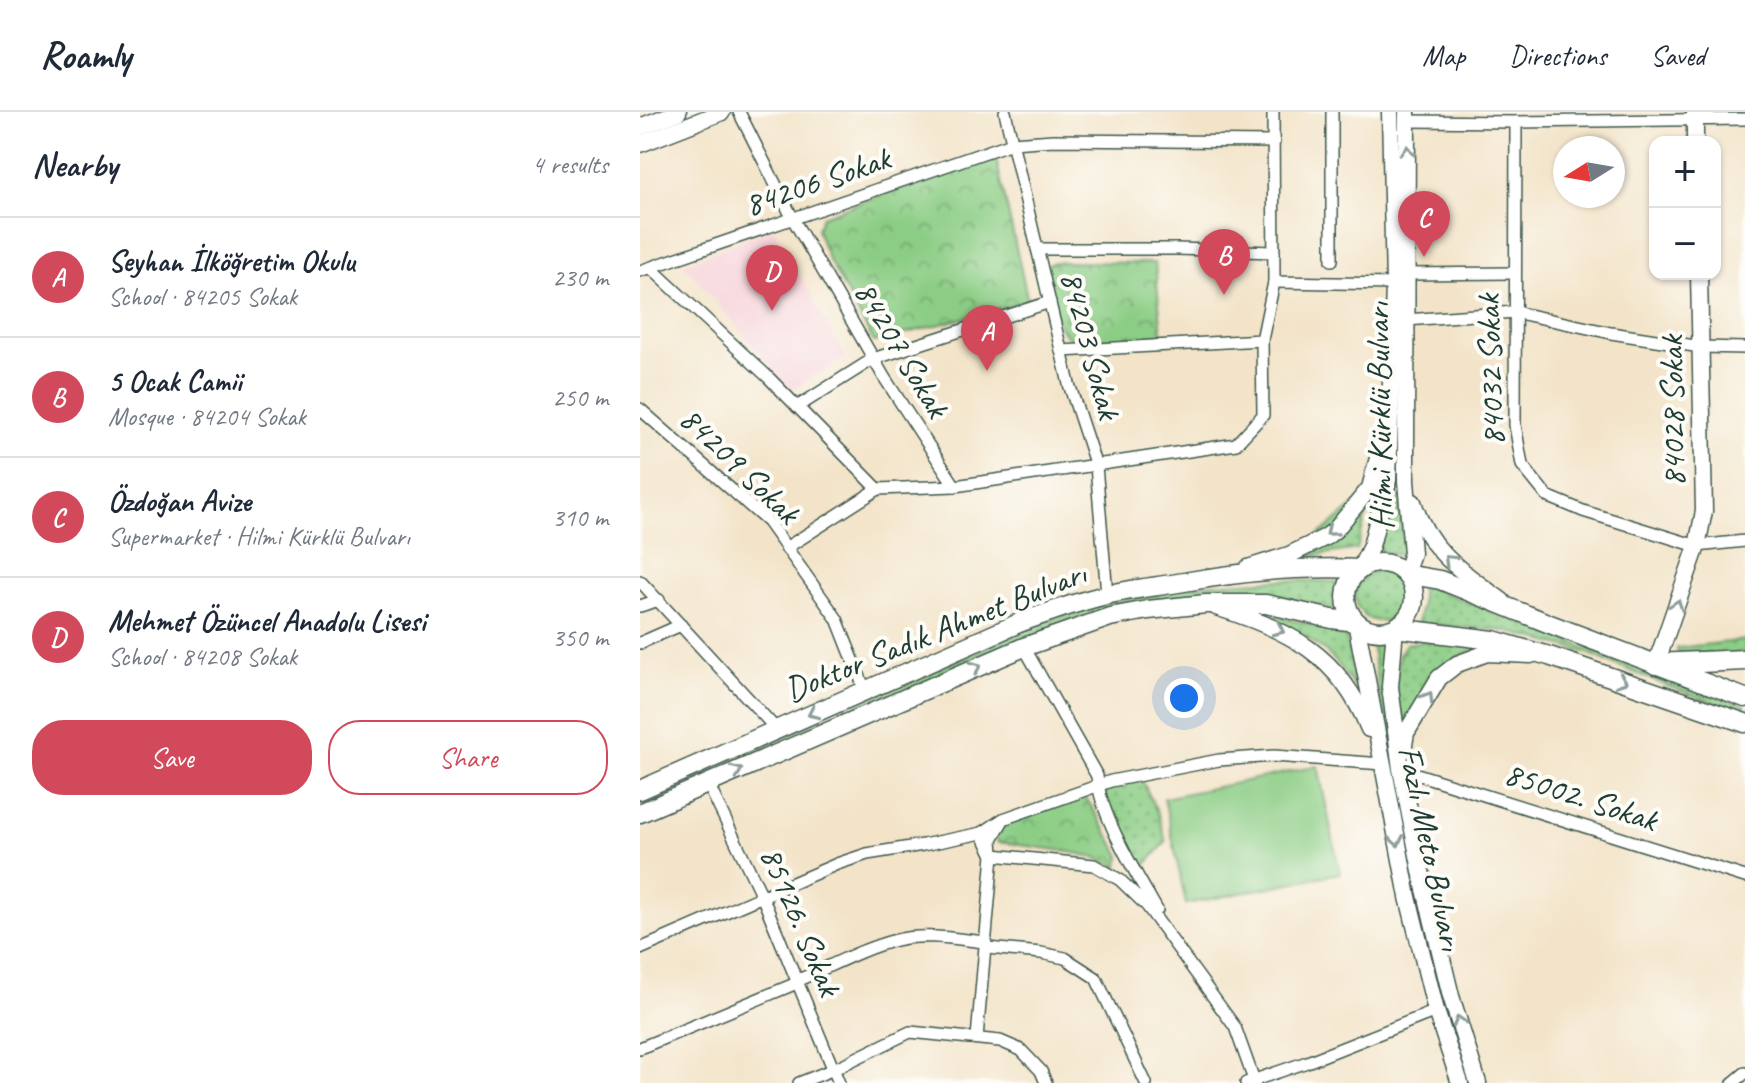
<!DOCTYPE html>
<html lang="en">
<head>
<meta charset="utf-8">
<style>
  body { margin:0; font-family:Caveat,sans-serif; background:#f2f2f3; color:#1f2937 }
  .controls { position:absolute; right:24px; top:24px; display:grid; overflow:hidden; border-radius:16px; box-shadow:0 2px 6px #0004 }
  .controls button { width:72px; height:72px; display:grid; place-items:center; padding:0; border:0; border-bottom:2px solid #e0e1e3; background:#fff; color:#1f2937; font:40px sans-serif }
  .compass { position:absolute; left:913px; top:24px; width:72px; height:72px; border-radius:50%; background:#fff; box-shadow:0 2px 6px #0004; rotate:259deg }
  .you { position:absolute; left:544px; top:586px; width:28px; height:28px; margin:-20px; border:6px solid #fff; border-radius:50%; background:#1a73e8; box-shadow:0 0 0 12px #1a73e833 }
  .badge { display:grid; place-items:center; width:52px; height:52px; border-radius:50%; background:#d1495b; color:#fff; font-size:26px; font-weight:700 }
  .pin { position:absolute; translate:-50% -66px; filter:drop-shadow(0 2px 4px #0008) }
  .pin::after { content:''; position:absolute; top:42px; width:28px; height:24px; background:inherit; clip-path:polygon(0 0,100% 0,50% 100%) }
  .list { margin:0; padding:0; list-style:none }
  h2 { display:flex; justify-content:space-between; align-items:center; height:104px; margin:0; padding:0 32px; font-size:34px }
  h2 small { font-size:26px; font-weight:400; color:#747a83 }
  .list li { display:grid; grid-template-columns:52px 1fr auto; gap:24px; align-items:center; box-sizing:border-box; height:120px; padding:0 32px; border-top:2px solid #e0e1e3 }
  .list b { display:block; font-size:30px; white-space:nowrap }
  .list p { margin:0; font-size:26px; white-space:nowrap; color:#747a83 }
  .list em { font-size:26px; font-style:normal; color:#747a83 }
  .actions { display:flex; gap:16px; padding:24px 32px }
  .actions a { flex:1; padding:18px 0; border:2px solid #d1495b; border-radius:32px; text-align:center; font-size:28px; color:#d1495b }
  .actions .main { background:#d1495b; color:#fff }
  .map { position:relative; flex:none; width:1105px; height:971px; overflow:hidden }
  header { display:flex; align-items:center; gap:48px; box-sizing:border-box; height:112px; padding:0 40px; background:#fff; border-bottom:2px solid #e0e1e3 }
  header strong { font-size:38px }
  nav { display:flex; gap:44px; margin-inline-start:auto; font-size:28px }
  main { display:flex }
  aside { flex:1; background:#fff }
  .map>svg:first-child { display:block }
  .built { fill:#f6cfd8 }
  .grass { fill:url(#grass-dots); stroke:#56855c; stroke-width:2 }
  .park { fill:url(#park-crowns); stroke:#56855c; stroke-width:2 }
  .garden { fill:#8ccd85; stroke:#56855c; stroke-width:2 }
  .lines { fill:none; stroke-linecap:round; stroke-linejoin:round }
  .street-casing { stroke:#3f564a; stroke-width:14 }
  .secondary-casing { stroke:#3f564a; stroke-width:19 }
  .primary-casing { stroke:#3f564a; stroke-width:21 }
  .highway-casing { stroke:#3f564a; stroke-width:23 }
  .street { stroke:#fff; stroke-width:11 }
  .secondary { stroke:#fff; stroke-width:16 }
  .primary { stroke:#fff; stroke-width:18 }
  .highway { stroke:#fff; stroke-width:20 }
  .oneway { stroke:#8f9e9a }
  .labels { text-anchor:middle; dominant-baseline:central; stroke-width:8; stroke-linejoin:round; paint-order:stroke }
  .street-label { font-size:34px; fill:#1f3d34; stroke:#fdfcf7 }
</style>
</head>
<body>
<header>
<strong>Roamly</strong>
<nav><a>Map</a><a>Directions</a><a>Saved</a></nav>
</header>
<main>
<aside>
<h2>Nearby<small>4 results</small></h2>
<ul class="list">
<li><span class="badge">A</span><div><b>Seyhan İlköğretim Okulu</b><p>School · 84205 Sokak</p></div><em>230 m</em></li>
<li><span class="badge">B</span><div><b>5 Ocak Camii</b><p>Mosque · 84204 Sokak</p></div><em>250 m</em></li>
<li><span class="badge">C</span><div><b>Özdoğan Avize</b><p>Supermarket · Hilmi Kürklü Bulvarı</p></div><em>310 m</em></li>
<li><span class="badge">D</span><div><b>Mehmet Özüncel Anadolu Lisesi</b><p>School · 84208 Sokak</p></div><em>350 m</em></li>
</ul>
<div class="actions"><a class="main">Save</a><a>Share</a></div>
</aside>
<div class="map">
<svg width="1105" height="971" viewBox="0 0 1105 971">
  <defs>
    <pattern id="grass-dots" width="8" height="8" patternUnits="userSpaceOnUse" patternTransform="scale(2)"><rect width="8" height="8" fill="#8ccd85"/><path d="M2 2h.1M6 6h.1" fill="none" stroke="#72a86e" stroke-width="1.8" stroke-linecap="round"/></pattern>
    <pattern id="park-crowns" width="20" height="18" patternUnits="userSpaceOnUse" patternTransform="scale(2)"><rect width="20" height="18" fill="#8ccd85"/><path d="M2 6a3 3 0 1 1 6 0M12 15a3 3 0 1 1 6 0" fill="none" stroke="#72a86e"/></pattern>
  </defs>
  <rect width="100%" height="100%" fill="#fdfcf7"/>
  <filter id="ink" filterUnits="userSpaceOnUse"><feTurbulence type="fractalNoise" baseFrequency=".0125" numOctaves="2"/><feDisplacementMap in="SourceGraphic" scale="16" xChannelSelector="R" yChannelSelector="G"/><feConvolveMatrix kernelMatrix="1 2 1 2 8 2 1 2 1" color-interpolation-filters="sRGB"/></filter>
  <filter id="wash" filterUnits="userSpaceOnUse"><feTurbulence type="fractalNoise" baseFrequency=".006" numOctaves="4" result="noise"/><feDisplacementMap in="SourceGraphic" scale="32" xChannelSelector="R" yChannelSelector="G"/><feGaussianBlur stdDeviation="1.8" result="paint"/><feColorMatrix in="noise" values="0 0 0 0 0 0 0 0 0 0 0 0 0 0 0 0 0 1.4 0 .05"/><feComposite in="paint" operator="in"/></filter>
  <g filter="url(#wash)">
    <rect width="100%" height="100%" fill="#f3e4c9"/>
    <path class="built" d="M 133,116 L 206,246 L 151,278 L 44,152 Z"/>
    <g class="grass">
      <path d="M 756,0 L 759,0 L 761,214 L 758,370 L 764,444 L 739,439 L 755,370 Z"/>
      <path d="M 733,378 L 717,437 L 650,447 Z"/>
      <circle cx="740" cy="484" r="25"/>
      <path d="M 639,468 L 696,470 L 697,498 C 677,494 657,487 637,484 C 562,472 484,491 413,514 L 0,692 L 0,687 L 411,507 L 468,491 L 563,472 Z"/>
      <path d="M 781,472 L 1030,568 L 1105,593 L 1105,600 L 1083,594 L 1027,574 L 945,540 L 866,519 L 777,511 L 781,493 Z"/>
      <path d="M 612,499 L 705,520 L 716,577 C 710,569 704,560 698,552 C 675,526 643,512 612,499 Z"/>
      <path d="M 1105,528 L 1105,541 L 1081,543 L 1037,540 L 1037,536 Z"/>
      <path d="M 731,529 L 749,532 L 744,564 L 831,971 L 826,971 L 808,913 L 769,754 L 746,634 Z"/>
      <path d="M 785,529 L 844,535 L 818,544 L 761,615 L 755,574 L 759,543 L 766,532 Z"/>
      <path d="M 501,666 L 518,702 L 526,730 L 502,757 L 464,686 L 469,671 Z"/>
    </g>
    <g class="park">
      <path d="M 355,42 L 388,189 L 234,230 L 187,145 L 177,117 L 182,104 Z"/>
      <path d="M 415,150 L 515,151 L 522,223 L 450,229 C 444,229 436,230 430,226 C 415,217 403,168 408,152 Z"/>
      <path d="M 442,685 L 448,689 L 481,744 L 478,755 L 455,745 L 425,739 L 357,730 L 357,724 L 365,712 Z"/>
    </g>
    <path class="garden" d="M 678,654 L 700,761 L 546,792 L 524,686 Z"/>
  </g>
  <g filter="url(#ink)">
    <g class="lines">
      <g class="street-casing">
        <g id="street">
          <path d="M 99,0 L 153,107 L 244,265 L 315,374 L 596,332 L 623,303 L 622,228"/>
          <path d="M 365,0 L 429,272 L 456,354 L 467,482"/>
          <path d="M 633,0 L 634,170 L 754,172"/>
          <path d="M 692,0 L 692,148"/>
          <path d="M 767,9 L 876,10 L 1105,7"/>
          <path d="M 876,10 L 875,313 L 882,353 L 907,384 L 943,399 L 1057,434 L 1105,429"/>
          <path d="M 397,137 L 537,137 L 634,140"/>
          <path d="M 11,156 L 129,266 L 238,377"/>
          <path d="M 0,159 L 372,31 L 413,28 L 634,30"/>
          <path d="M 766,162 L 875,161"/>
          <path d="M 766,208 L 875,200 L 971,221 L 1061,235 L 1105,236"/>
          <path d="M 421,239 L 622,228 L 634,170"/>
          <path d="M 157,295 L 233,247 L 410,190"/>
          <path d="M 0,297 L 128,410 L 197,507 L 225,578"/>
          <path d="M 238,377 L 315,374"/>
          <path d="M 146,436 L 238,377"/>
          <path d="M 0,469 L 137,618"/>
          <path d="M 0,494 L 19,488"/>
          <path d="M 0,531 L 41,513"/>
          <path d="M 384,535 L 457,664 C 460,704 497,763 517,798"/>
          <path d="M 761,657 L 1105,765"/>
          <path d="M 68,672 L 122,784 L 199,971"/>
          <path d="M 342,721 L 363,707 L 471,669 L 579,648 L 634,644 L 743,652"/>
          <path d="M 0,837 L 197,752 L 227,742 L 283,733 L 342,721 L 353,743 L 454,753 L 480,768 L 507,794 L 595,915 L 615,971"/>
          <path d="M 337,926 L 353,743 L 352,727 L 362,710"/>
          <path d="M 0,936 L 157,871 L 163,866 C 193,853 224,836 256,828 C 284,821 316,827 344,830 L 348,836 L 401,841 L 425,846 L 456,866 L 506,971"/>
          <path d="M 159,971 L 194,957 L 270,920 L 360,929 L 381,938 L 401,959 L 406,971"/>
          <path d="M 606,971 L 667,950 L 796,899"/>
          <path d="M 1093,971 L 1105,961"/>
        </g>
      </g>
      <g class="secondary-casing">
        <g id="secondary">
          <path d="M 1055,0 L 1055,30"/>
          <path d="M 0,15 L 38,0"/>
          <path d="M 0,32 L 82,0"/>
          <path d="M 773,390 C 788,439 822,460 862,489"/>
          <path d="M 608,456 L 649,443 L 686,425 L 696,417 L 730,376 L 742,331"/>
          <path d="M 720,457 L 731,434 L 748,368 L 754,172 L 750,0"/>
          <path d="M 765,462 L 772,441 L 766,369 L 766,341 L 767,0"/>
          <path d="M 576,495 C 648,517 700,543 729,617"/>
          <path d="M 716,510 L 768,785 L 796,899 L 820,971"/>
          <path d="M 755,516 L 750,575 L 761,657 L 783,769 L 811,884 L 838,971"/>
          <path d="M 1016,552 L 1057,434 L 1064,399 L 1059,162"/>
          <path d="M 763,639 L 766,621 L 799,566 L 817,552 L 847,541 L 891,543"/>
        </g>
      </g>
      <g class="primary-casing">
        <g id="primary">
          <circle cx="740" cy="485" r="34"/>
          <path d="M 765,462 L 800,468 L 910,512 L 1105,586"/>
          <path d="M 755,516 L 853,528 L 909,544 L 1105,611"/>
          <path d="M 0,678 L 379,511 C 407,501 436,490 466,483 C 489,477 514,475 538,471 C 599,460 659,454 720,457"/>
          <path d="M 0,701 L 384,535 L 470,505 L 508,498 L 566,492 L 626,492 L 692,507 L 716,510"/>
        </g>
      </g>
      <g class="highway-casing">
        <path id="highway" d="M 1016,552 L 1105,548"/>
      </g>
      <use href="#street" class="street"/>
      <use href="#secondary" class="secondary"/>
      <use href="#primary" class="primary"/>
      <use href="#highway" class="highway"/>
    </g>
    <defs><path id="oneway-chevron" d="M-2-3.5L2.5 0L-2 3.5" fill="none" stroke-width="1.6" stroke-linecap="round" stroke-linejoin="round" transform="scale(2)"/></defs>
    <g class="oneway">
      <use href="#oneway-chevron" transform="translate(767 39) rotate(-91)"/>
      <use href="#oneway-chevron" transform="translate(691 419) rotate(140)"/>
      <use href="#oneway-chevron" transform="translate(809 448) rotate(-136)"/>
      <use href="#oneway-chevron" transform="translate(1037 493) rotate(-71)"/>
      <use href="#oneway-chevron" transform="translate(639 518) rotate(25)"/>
      <use href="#oneway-chevron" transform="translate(336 555) rotate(-23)"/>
      <use href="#oneway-chevron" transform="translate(982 569) rotate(19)"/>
      <use href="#oneway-chevron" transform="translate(788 585) rotate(-58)"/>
      <use href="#oneway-chevron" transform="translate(173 601) rotate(155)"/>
      <use href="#oneway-chevron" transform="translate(97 659) rotate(-24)"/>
      <use href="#oneway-chevron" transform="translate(757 729) rotate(79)"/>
      <use href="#oneway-chevron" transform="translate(819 909) rotate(-107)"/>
    </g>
  </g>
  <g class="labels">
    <g class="street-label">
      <text transform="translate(177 69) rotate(-19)">84206 Sokak</text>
      <text transform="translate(451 233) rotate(75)">84203 Sokak</text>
      <text transform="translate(262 237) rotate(59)">84207 Sokak</text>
      <text transform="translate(850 258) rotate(-92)">84032 Sokak</text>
      <text transform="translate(1032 299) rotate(-91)">84028 Sokak</text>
      <text transform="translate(739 304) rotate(-91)">Hilmi Kürklü Bulvarı</text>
      <text transform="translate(100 353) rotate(44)">84209 Sokak</text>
      <text transform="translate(295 519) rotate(-22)">Doktor Sadık Ahmet Bulvarı</text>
      <text transform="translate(941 684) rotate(18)">85002. Sokak</text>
      <text transform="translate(791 736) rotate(78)">Fazlı Meto Bulvarı</text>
      <text transform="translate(161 809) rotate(67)">85126. Sokak</text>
    </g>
  </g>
</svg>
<div class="controls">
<button>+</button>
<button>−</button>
</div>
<svg class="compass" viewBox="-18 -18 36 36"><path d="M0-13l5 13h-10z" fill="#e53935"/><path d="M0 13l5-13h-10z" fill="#747a83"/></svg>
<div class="you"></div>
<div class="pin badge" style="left:347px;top:259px">A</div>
<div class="pin badge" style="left:584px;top:183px">B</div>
<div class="pin badge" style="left:784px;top:145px">C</div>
<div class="pin badge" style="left:132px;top:199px">D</div>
</div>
</main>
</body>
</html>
